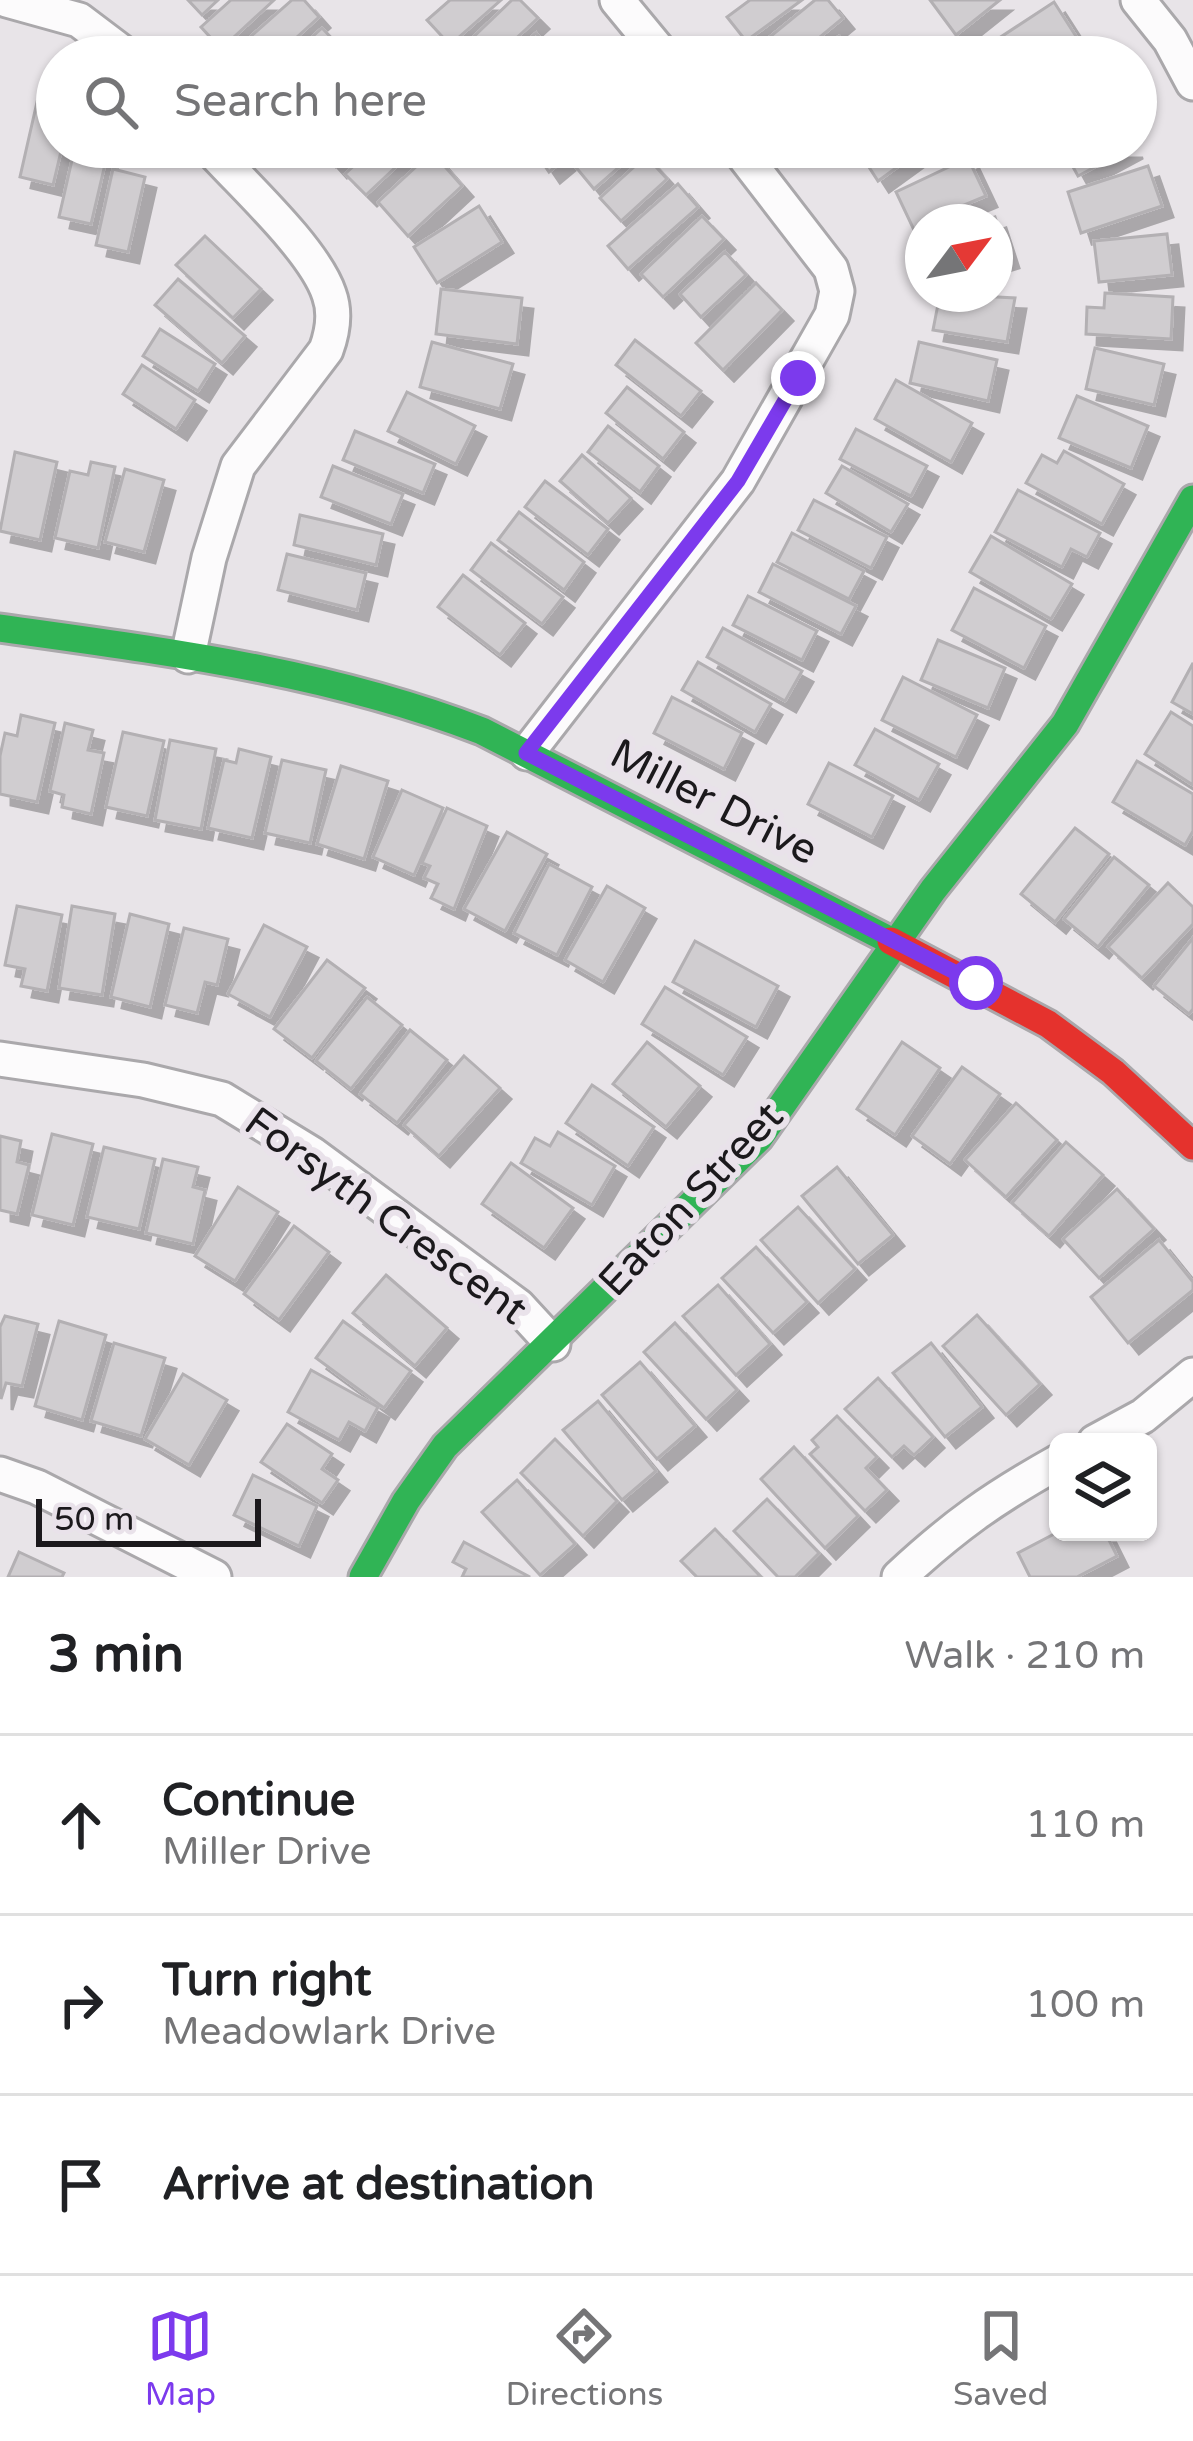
<!DOCTYPE html>
<html lang="en">
<head>
<meta charset="utf-8">
<style>
  body { margin:0; font-family:"Varela Round",sans-serif; background:#f2f2f2; color:#202124 }
  .controls { position:absolute; right:36px; bottom:36px; display:grid; overflow:hidden; border-radius:18px; box-shadow:0 3px 9px #0004 }
  .controls button { width:108px; height:108px; display:grid; place-items:center; padding:0; border:0; border-bottom:3px solid #e0e0e0; background:#fff; color:#202124; font:60px sans-serif }
  .compass { position:absolute; left:905px; top:204px; width:108px; height:108px; border-radius:50%; background:#fff; box-shadow:0 3px 9px #0004; rotate:58deg }
  .scale { position:absolute; left:36px; bottom:30px; width:225px; box-sizing:border-box; padding-left:12px; border:6px solid #1b191c; border-top:0; font-size:33px; line-height:42px; white-space:nowrap; color:#1b191c; -webkit-text-stroke:9px #e9e2ea; paint-order:stroke }
  .stop { position:absolute; width:36px; height:36px; margin:-27px; border:9px solid #7c3aed; border-radius:50%; background:#fff }
  .stop.end { background:#7c3aed; border-color:#fff; box-shadow:0 3px 12px #0008 }
  .list { margin:0; padding:0; list-style:none }
  h2 { display:flex; justify-content:space-between; align-items:center; height:156px; margin:0; padding:0 48px; font-size:51px }
  h2 small { font-size:39px; font-weight:400; color:#757577 }
  .list li { display:grid; grid-template-columns:78px 1fr auto; gap:36px; align-items:center; box-sizing:border-box; height:180px; padding:0 48px; border-top:3px solid #e0e0e0 }
  .list b { display:block; font-size:45px; white-space:nowrap }
  .list p { margin:0; font-size:39px; white-space:nowrap; color:#757577 }
  .list em { font-size:39px; font-style:normal; color:#757577 }
  .icon { flex:none; width:66px; height:66px; fill:none; stroke:currentColor; stroke-width:2; stroke-linecap:round; stroke-linejoin:round }
  .map { position:relative; flex:none; width:1193px; height:1577px; overflow:hidden }
  .search { position:absolute; background:#fff; box-shadow:0 3px 9px #0004; left:36px; right:36px; top:36px; height:132px; display:flex; align-items:center; gap:30px; box-sizing:border-box; padding:0 42px; border-radius:66px; color:#757577; font-size:45px }
  .sheet { height:696px; background:#fff }
  nav { display:flex; justify-content:space-around; align-items:center; box-sizing:border-box; height:168px; border-top:3px solid #e0e0e0; background:#fff; font-size:33px; color:#757577 }
  nav a { display:grid; justify-items:center; gap:6px }
  nav .on { color:#7c3aed }
  .map>svg:first-child { display:block }
  .building { fill:#d0cdd0; stroke:#b3b0b3; stroke-width:3; filter:url(#shadow) }
  .lines { fill:none; stroke-linecap:round; stroke-linejoin:round }
  .street-casing { stroke:#aaa8ab; stroke-width:39 }
  .fast-casing { stroke:#aaa8ab; stroke-width:33 }
  .jam-casing { stroke:#aaa8ab; stroke-width:33 }
  .street { stroke:#fcfbfc; stroke-width:33 }
  .fast { stroke:#30b455; stroke-width:27 }
  .jam { stroke:#e5322d; stroke-width:27 }
  .route { stroke:#7c3aed; stroke-width:15 }
  .labels { text-anchor:middle; dominant-baseline:central; stroke-width:12; stroke-linejoin:round; paint-order:stroke }
  .street-label { font-size:42px; fill:#1b191c; stroke:#e9e2ea }
</style>
</head>
<body>
<div class="map">
<svg width="1193" height="1577" viewBox="0 0 1193 1577">
  <defs>
    <filter id="shadow"><feDropShadow dx="11" dy="11" stdDeviation="0" flood-color="#0004"/></filter>
  </defs>
  <rect width="100%" height="100%" fill="#e8e4e8"/>
  <g class="building">
    <path d="M 188,0 L 218,0 L 202,15 Z"/>
    <path d="M 231,0 L 274,0 L 221,49 L 201,27 Z"/>
    <path d="M 292,0 L 304,0 L 319,17 L 275,57 L 234,57 L 231,54 Z"/>
    <path d="M 450,0 L 501,0 L 450,45 L 427,20 Z"/>
    <path d="M 512,0 L 520,0 L 538,18 L 496,57 L 472,57 L 463,47 Z"/>
    <path d="M 750,0 L 802,0 L 746,41 L 727,17 Z"/>
    <path d="M 815,0 L 828,0 L 843,18 L 796,57 L 761,57 L 755,49 Z"/>
    <path d="M 930,0 L 1000,0 L 956,35 Z"/>
    <path d="M 1054,2 L 1079,41 L 1054,57 L 990,57 L 984,48 Z"/>
    <path d="M 322,28 L 344,51 L 338,57 L 290,57 Z"/>
    <path d="M 536,33 L 556,57 L 510,57 Z"/>
    <path d="M 839,36 L 855,57 L 812,57 Z"/>
    <path d="M 37,102 L 57,107 L 57,147 L 62,147 L 53,185 L 20,177 Z"/>
    <path d="M 75,147 L 109,147 L 91,224 L 59,217 Z"/>
    <path d="M 318,147 L 358,147 L 336,167 Z"/>
    <path d="M 374,147 L 417,147 L 366,195 L 345,174 Z"/>
    <path d="M 532,147 L 579,147 L 549,172 Z"/>
    <path d="M 595,147 L 640,147 L 641,148 L 594,189 L 574,165 Z"/>
    <path d="M 856,147 L 925,147 L 878,181 Z"/>
    <path d="M 1062,147 L 1132,147 L 1078,176 Z"/>
    <path d="M 432,152 L 462,186 L 408,236 L 378,202 Z"/>
    <path d="M 646,156 L 667,179 L 621,221 L 600,198 Z"/>
    <path d="M 968,158 L 986,196 L 923,222 L 914,230 L 896,192 Z"/>
    <path d="M 1148,166 L 1162,206 L 1081,233 L 1068,192 Z"/>
    <path d="M 113,169 L 145,177 L 128,252 L 96,245 Z"/>
    <path d="M 678,184 L 698,207 L 628,269 L 608,246 Z"/>
    <path d="M 479,206 L 502,242 L 437,283 L 414,247 Z"/>
    <path d="M 702,216 L 724,239 L 663,297 L 641,274 Z"/>
    <path d="M 995,217 L 1008,257 L 995,261 L 995,222 L 980,222 Z"/>
    <path d="M 1167,234 L 1172,275 L 1099,282 L 1094,241 Z"/>
    <path d="M 205,236 L 261,289 L 233,318 L 176,265 Z"/>
    <path d="M 725,252 L 746,275 L 701,317 L 680,294 Z"/>
    <path d="M 178,279 L 245,336 L 222,363 L 155,305 Z"/>
    <path d="M 756,283 L 782,310 L 723,370 L 696,343 Z"/>
    <path d="M 441,289 L 522,298 L 517,344 L 436,334 Z"/>
    <path d="M 1105,293 L 1173,297 L 1171,339 L 1086,334 L 1087,307 L 1104,308 Z"/>
    <path d="M 940,294 L 1015,298 L 1007,342 L 933,330 Z"/>
    <path d="M 160,329 L 215,364 L 198,391 L 143,356 Z"/>
    <path d="M 635,340 L 701,391 L 681,416 L 616,365 Z"/>
    <path d="M 432,342 L 513,364 L 500,409 L 420,387 Z"/>
    <path d="M 919,342 L 997,360 L 988,401 L 910,383 Z"/>
    <path d="M 1095,348 L 1164,364 L 1154,405 L 1086,389 Z"/>
    <path d="M 142,365 L 195,400 L 176,429 L 123,394 Z"/>
    <path d="M 896,380 L 972,423 L 951,462 L 875,419 Z"/>
    <path d="M 627,387 L 684,432 L 663,459 L 606,413 Z"/>
    <path d="M 407,392 L 475,426 L 456,464 L 388,431 Z"/>
    <path d="M 1077,396 L 1148,426 L 1131,468 L 1059,438 Z"/>
    <path d="M 608,426 L 659,466 L 640,492 L 588,452 Z"/>
    <path d="M 856,429 L 927,466 L 911,496 L 840,459 Z"/>
    <path d="M 355,431 L 435,464 L 423,493 L 343,460 Z"/>
    <path d="M 1064,451 L 1124,484 L 1102,524 L 1026,483 L 1042,455 L 1057,463 Z"/>
    <path d="M 15,452 L 57,462 L 40,540 L 0,531 Z"/>
    <path d="M 582,455 L 631,498 L 608,523 L 560,481 Z"/>
    <path d="M 91,462 L 115,467 L 98,548 L 55,538 L 70,471 L 88,475 Z"/>
    <path d="M 333,466 L 403,494 L 391,524 L 321,497 Z"/>
    <path d="M 842,466 L 908,504 L 891,532 L 826,493 Z"/>
    <path d="M 125,469 L 164,480 L 144,552 L 105,542 Z"/>
    <path d="M 545,481 L 608,529 L 588,555 L 525,507 Z"/>
    <path d="M 1018,490 L 1100,533 L 1087,557 L 1071,549 L 1062,567 L 995,532 Z"/>
    <path d="M 814,500 L 887,537 L 871,568 L 798,530 Z"/>
    <path d="M 519,512 L 584,562 L 564,590 L 498,540 Z"/>
    <path d="M 300,515 L 383,534 L 376,565 L 294,545 Z"/>
    <path d="M 792,533 L 864,571 L 849,599 L 777,562 Z"/>
    <path d="M 991,536 L 1072,584 L 1051,619 L 970,572 Z"/>
    <path d="M 491,543 L 563,597 L 542,624 L 471,570 Z"/>
    <path d="M 287,554 L 366,573 L 357,610 L 278,590 Z"/>
    <path d="M 773,564 L 856,606 L 841,634 L 759,592 Z"/>
    <path d="M 463,575 L 525,623 L 500,655 L 438,607 Z"/>
    <path d="M 974,588 L 1046,626 L 1024,668 L 952,630 Z"/>
    <path d="M 748,596 L 817,631 L 802,660 L 733,625 Z"/>
    <path d="M 723,628 L 802,671 L 785,701 L 707,657 Z"/>
    <path d="M 938,640 L 1005,668 L 988,708 L 921,680 Z"/>
    <path d="M 698,662 L 771,704 L 755,732 L 682,690 Z"/>
    <path d="M 1193,663 L 1193,714 L 1172,702 Z"/>
    <path d="M 903,677 L 977,715 L 956,757 L 882,720 Z"/>
    <path d="M 672,697 L 742,733 L 724,769 L 654,733 Z"/>
    <path d="M 1171,712 L 1193,726 L 1193,785 L 1145,754 Z"/>
    <path d="M 21,715 L 55,723 L 37,802 L 0,794 L 0,756 L 5,733 L 17,736 Z"/>
    <path d="M 65,723 L 93,730 L 88,750 L 104,753 L 91,814 L 62,807 L 64,795 L 50,791 Z"/>
    <path d="M 875,729 L 939,764 L 919,800 L 855,765 Z"/>
    <path d="M 123,732 L 164,741 L 147,816 L 106,807 Z"/>
    <path d="M 170,740 L 216,749 L 201,829 L 155,820 Z"/>
    <path d="M 239,749 L 271,757 L 252,838 L 208,828 L 224,760 L 236,763 Z"/>
    <path d="M 282,760 L 326,770 L 310,843 L 265,833 Z"/>
    <path d="M 1137,761 L 1193,794 L 1193,831 L 1185,845 L 1113,802 Z"/>
    <path d="M 829,763 L 893,796 L 872,837 L 808,804 Z"/>
    <path d="M 341,766 L 388,781 L 364,859 L 317,844 Z"/>
    <path d="M 402,790 L 443,808 L 414,875 L 373,857 Z"/>
    <path d="M 447,808 L 487,826 L 454,909 L 431,898 L 438,884 L 424,878 L 430,866 L 422,863 Z"/>
    <path d="M 1075,828 L 1109,854 L 1055,922 L 1021,894 Z"/>
    <path d="M 507,832 L 547,854 L 505,931 L 464,909 Z"/>
    <path d="M 1114,857 L 1149,885 L 1098,947 L 1064,919 Z"/>
    <path d="M 549,864 L 592,887 L 557,955 L 514,933 Z"/>
    <path d="M 1168,883 L 1193,907 L 1193,924 L 1142,978 L 1108,947 Z"/>
    <path d="M 607,886 L 645,908 L 603,982 L 565,960 Z"/>
    <path d="M 17,906 L 62,915 L 47,991 L 21,986 L 25,969 L 5,965 Z"/>
    <path d="M 72,906 L 115,914 L 102,995 L 59,988 Z"/>
    <path d="M 130,914 L 169,924 L 150,1007 L 111,997 Z"/>
    <path d="M 264,925 L 307,947 L 270,1017 L 228,994 Z"/>
    <path d="M 184,928 L 228,939 L 217,985 L 205,982 L 197,1013 L 165,1005 Z"/>
    <path d="M 1193,938 L 1193,1009 L 1189,1014 L 1154,986 Z"/>
    <path d="M 695,941 L 778,986 L 756,1027 L 673,982 Z"/>
    <path d="M 327,960 L 365,988 L 312,1058 L 274,1029 Z"/>
    <path d="M 665,987 L 747,1037 L 723,1075 L 642,1024 Z"/>
    <path d="M 367,997 L 402,1025 L 351,1089 L 316,1061 Z"/>
    <path d="M 410,1030 L 447,1060 L 397,1123 L 360,1094 Z"/>
    <path d="M 647,1042 L 700,1086 L 666,1127 L 613,1084 Z"/>
    <path d="M 902,1042 L 940,1068 L 895,1135 L 857,1109 Z"/>
    <path d="M 464,1056 L 500,1088 L 439,1156 L 404,1125 Z"/>
    <path d="M 962,1067 L 1000,1094 L 950,1164 L 912,1136 Z"/>
    <path d="M 592,1085 L 654,1127 L 628,1166 L 566,1123 Z"/>
    <path d="M 1016,1103 L 1057,1140 L 1006,1197 L 965,1160 Z"/>
    <path d="M 558,1132 L 615,1166 L 592,1205 L 521,1163 L 535,1138 L 550,1146 Z"/>
    <path d="M 52,1134 L 93,1144 L 73,1225 L 32,1215 Z"/>
    <path d="M 0,1136 L 21,1141 L 17,1162 L 29,1165 L 17,1214 L 0,1210 Z"/>
    <path d="M 1066,1142 L 1103,1175 L 1049,1236 L 1012,1203 Z"/>
    <path d="M 104,1147 L 155,1159 L 139,1229 L 87,1217 Z"/>
    <path d="M 163,1159 L 198,1167 L 193,1187 L 205,1190 L 193,1244 L 146,1233 Z"/>
    <path d="M 511,1163 L 573,1208 L 544,1248 L 482,1204 Z"/>
    <path d="M 837,1167 L 893,1235 L 858,1264 L 802,1196 Z"/>
    <path d="M 238,1187 L 278,1212 L 235,1281 L 195,1256 Z"/>
    <path d="M 1117,1189 L 1154,1229 L 1099,1278 L 1063,1239 Z"/>
    <path d="M 798,1207 L 855,1269 L 818,1303 L 761,1240 Z"/>
    <path d="M 294,1226 L 329,1252 L 279,1320 L 244,1294 Z"/>
    <path d="M 1159,1240 L 1193,1282 L 1193,1290 L 1128,1343 L 1091,1297 Z"/>
    <path d="M 756,1247 L 807,1302 L 773,1333 L 722,1278 Z"/>
    <path d="M 386,1275 L 447,1328 L 415,1366 L 353,1313 Z"/>
    <path d="M 718,1285 L 770,1344 L 736,1375 L 683,1316 Z"/>
    <path d="M 977,1315 L 1040,1384 L 1006,1415 L 943,1346 Z"/>
    <path d="M 5,1316 L 38,1324 L 22,1386 L 6,1383 L 1,1399 L 0,1327 Z"/>
    <path d="M 59,1321 L 106,1335 L 82,1420 L 35,1406 Z"/>
    <path d="M 343,1321 L 411,1371 L 384,1408 L 316,1358 Z"/>
    <path d="M 675,1323 L 737,1390 L 706,1419 L 644,1352 Z"/>
    <path d="M 114,1343 L 165,1358 L 141,1436 L 91,1421 Z"/>
    <path d="M 931,1343 L 982,1407 L 945,1437 L 893,1373 Z"/>
    <path d="M 640,1362 L 695,1426 L 657,1459 L 602,1395 Z"/>
    <path d="M 311,1370 L 378,1407 L 365,1431 L 349,1422 L 339,1440 L 288,1412 Z"/>
    <path d="M 183,1374 L 227,1400 L 189,1465 L 145,1439 Z"/>
    <path d="M 878,1378 L 933,1437 L 914,1455 L 904,1446 L 892,1457 L 845,1409 Z"/>
    <path d="M 598,1401 L 656,1471 L 622,1500 L 563,1430 Z"/>
    <path d="M 837,1416 L 877,1457 L 866,1468 L 887,1490 L 865,1511 L 810,1454 L 818,1447 L 812,1440 Z"/>
    <path d="M 287,1424 L 332,1454 L 322,1469 L 338,1480 L 322,1503 L 261,1462 Z"/>
    <path d="M 555,1439 L 617,1501 L 583,1536 L 521,1473 Z"/>
    <path d="M 794,1447 L 858,1516 L 825,1548 L 761,1479 Z"/>
    <path d="M 253,1475 L 317,1506 L 299,1546 L 234,1515 Z"/>
    <path d="M 517,1480 L 575,1544 L 540,1575 L 482,1512 Z"/>
    <path d="M 767,1499 L 819,1553 L 795,1577 L 778,1577 L 734,1531 Z"/>
    <path d="M 715,1529 L 761,1577 L 697,1577 L 681,1561 Z"/>
    <path d="M 1058,1532 L 1105,1532 L 1117,1556 L 1077,1577 L 1030,1577 L 1018,1553 Z"/>
    <path d="M 464,1542 L 530,1577 L 462,1577 L 466,1569 L 453,1562 Z"/>
    <path d="M 19,1552 L 64,1573 L 62,1577 L 8,1577 Z"/>
  </g>
  <g class="lines">
    <g class="street-casing">
      <g id="street">
        <path d="M 7,0 L 79,20 L 128,57"/>
        <path d="M 617,0 L 664,57"/>
        <path d="M 1138,0 L 1170,40 L 1193,83"/>
        <path d="M 188,656 L 209,558 L 238,466 L 326,350 C 333,331 336,313 329,294 C 314,249 242,184 209,147"/>
        <path d="M 527,753 L 738,481 L 832,315 L 837,291 L 831,269 L 737,147"/>
        <path d="M 0,1059 L 143,1080 L 222,1099 L 312,1154 L 518,1306 L 553,1344"/>
        <path d="M 1095,1442 L 1143,1416 L 1193,1375"/>
        <path d="M 0,1474 L 37,1487 L 214,1577"/>
        <path d="M 899,1577 C 954,1526 992,1499 1058,1462"/>
      </g>
    </g>
    <g class="fast-casing">
      <g id="fast">
        <path d="M 0,628 C 164,651 326,671 482,731 L 891,941"/>
        <path d="M 363,1577 L 406,1501 L 445,1446 L 759,1138 L 933,890 L 1065,724 L 1193,499"/>
      </g>
    </g>
    <g class="jam-casing">
      <path id="jam" d="M 891,941 L 1048,1024 L 1113,1072 L 1193,1146"/>
    </g>
    <use href="#street" class="street"/>
    <use href="#fast" class="fast"/>
    <use href="#jam" class="jam"/>
  </g>
  <g class="lines">
    <path class="route" d="M 798,378 L 738,481 L 526,753 L 976,983"/>
  </g>
  <g class="labels">
    <g class="street-label">
      <text transform="translate(714 802) rotate(27)">Miller Drive</text>
      <text transform="translate(691 1199) rotate(-47)">Eaton Street</text>
      <text transform="translate(386 1216) rotate(36)">Forsyth Crescent</text>
    </g>
  </g>
</svg>
<div class="controls">
<button><svg class="icon" aria-label="layers" viewBox="0 0 24 24"><path d="M12 4l9 5-9 5-9-5zM3 14l9 5 9-5"/></svg></button>
</div>
<svg class="compass" viewBox="-18 -18 36 36"><path d="M0-13l5 13h-10z" fill="#e53935"/><path d="M0 13l5-13h-10z" fill="#757577"/></svg>
<div class="scale">50 m</div>
<div class="stop" style="left:976px;top:983px"></div>
<div class="stop end" style="left:798px;top:378px"></div>
<div class="search"><svg class="icon" aria-label="search" viewBox="0 0 24 24"><circle cx="10" cy="10" r="6"/><path d="M15 15l6 6"/></svg>Search here</div>
</div>
<section class="sheet">
<h2>3 min<small>Walk · 210 m</small></h2>
<ul class="list">
<li><svg class="icon" aria-label="ahead" viewBox="0 0 24 24"><path d="M12 20V5M6 11l6-6 6 6"/></svg><div><b>Continue</b><p>Miller Drive</p></div><em>110 m</em></li>
<li><svg class="icon" aria-label="right" viewBox="0 0 24 24"><path d="M7 20v-9h11M14 6l5 5-5 5"/></svg><div><b>Turn right</b><p>Meadowlark Drive</p></div><em>100 m</em></li>
<li><svg class="icon" aria-label="arrive" viewBox="0 0 24 24"><path d="M6 21V4h12l-3 4 3 4H6"/></svg><div><b>Arrive at destination</b></div></li>
</ul>
</section>
<nav>
<a class="on"><svg class="icon" aria-label="map" viewBox="0 0 24 24"><path d="M3 6l6-2 6 2 6-2v14l-6 2-6-2-6 2zM9 4v14M15 6v14"/></svg>Map</a>
<a><svg class="icon" aria-label="directions" viewBox="0 0 24 24"><path d="M12 3l9 9-9 9-9-9zM9 14v-3h6M13 9l2 2-2 2"/></svg>Directions</a>
<a><svg class="icon" aria-label="saved" viewBox="0 0 24 24"><path d="M7 4h10v16l-5-4-5 4z"/></svg>Saved</a>
</nav>
</body>
</html>
